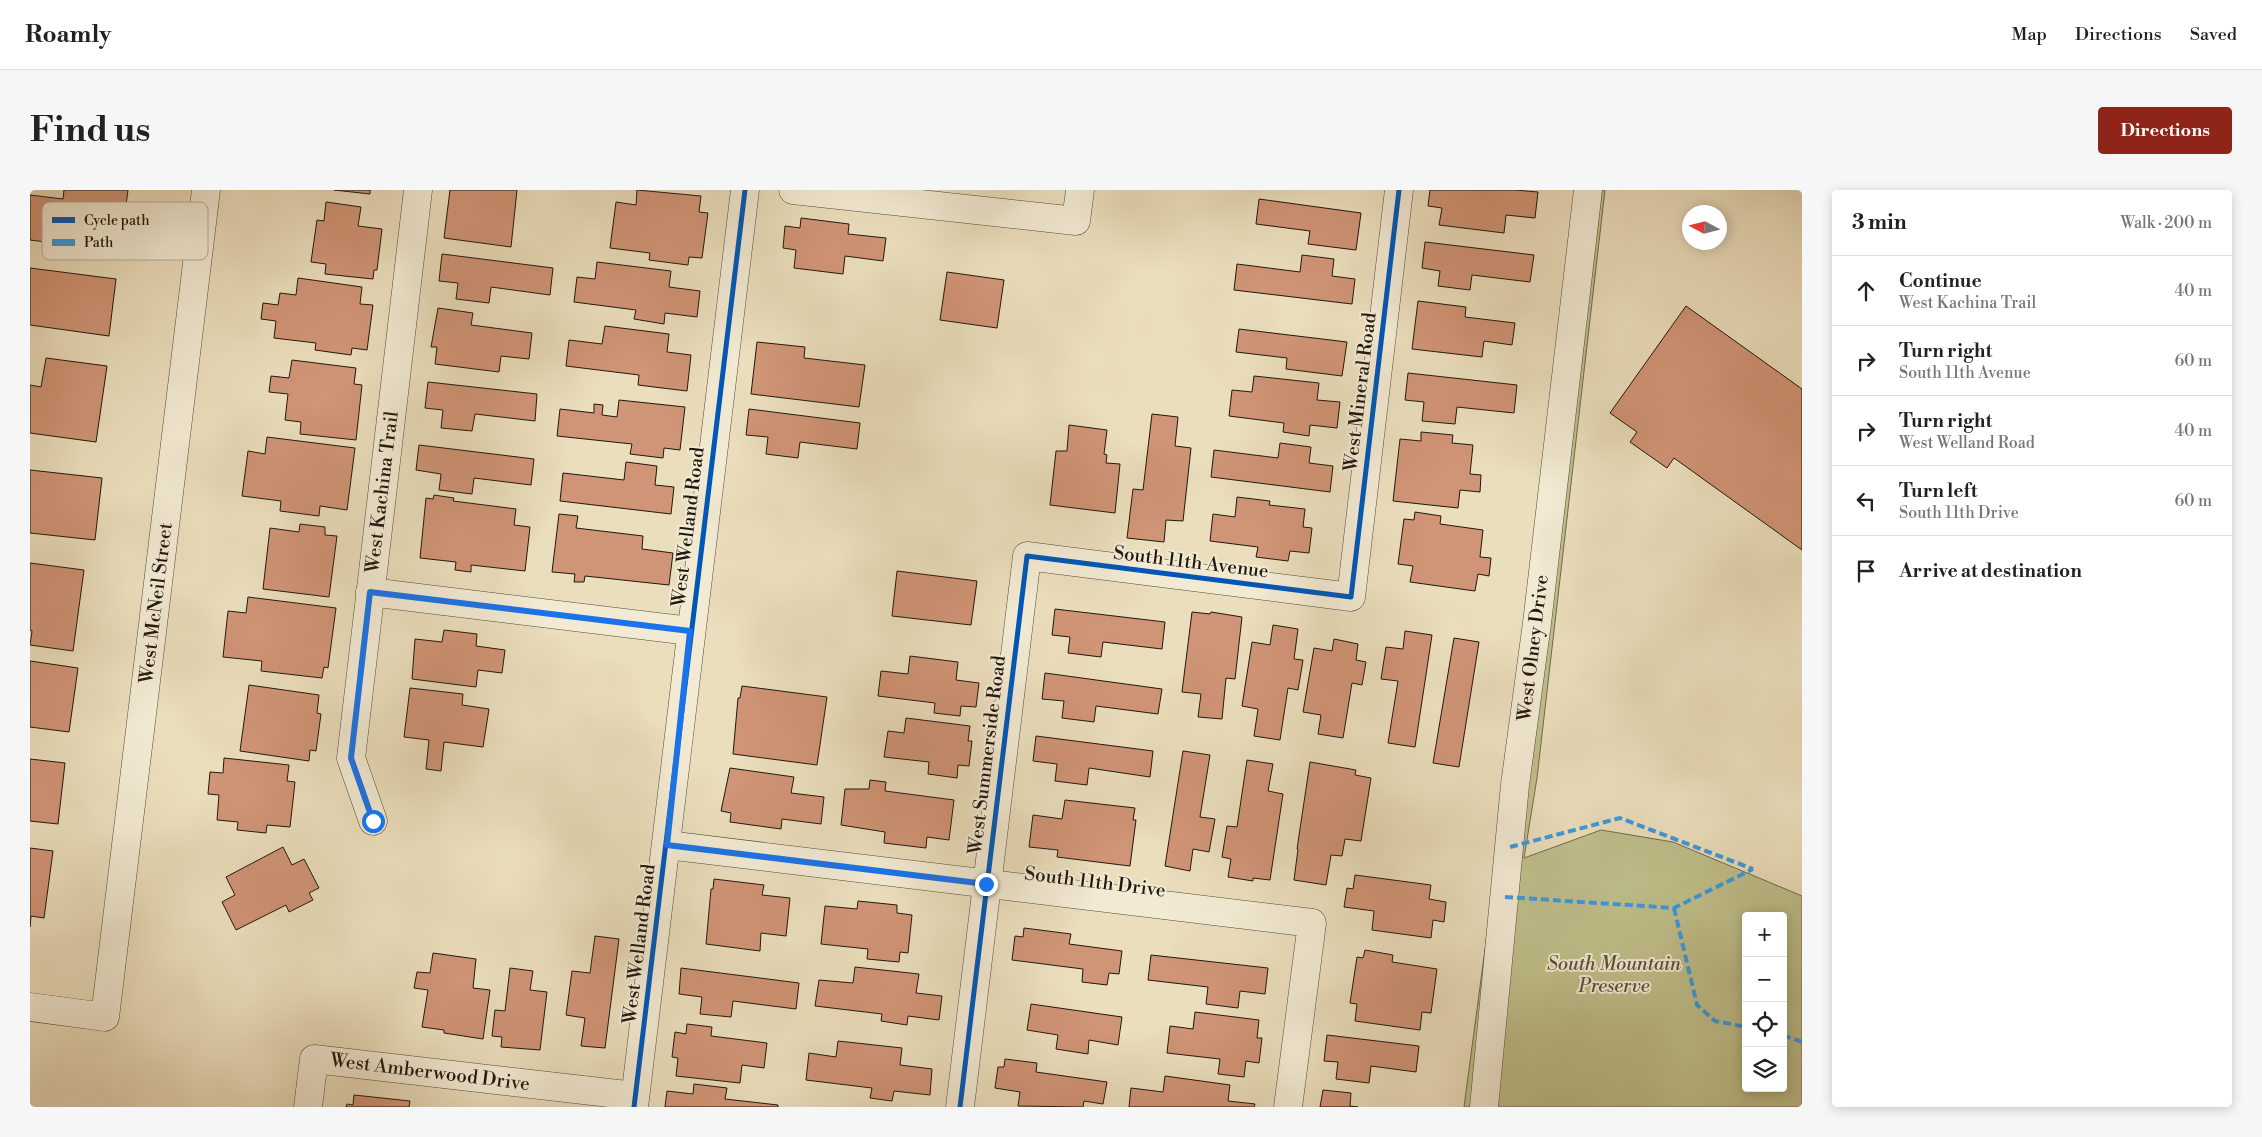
<!DOCTYPE html>
<html lang="en">
<head>
<meta charset="utf-8">
<style>
  body { margin:0; font-family:"Libre Bodoni",serif; background:#f6f6f6; color:#222 }
  .controls { position:absolute; right:15px; bottom:15px; display:grid; overflow:hidden; border-radius:5px; box-shadow:0 2px 12px #0003 }
  .controls button { width:45px; height:45px; display:grid; place-items:center; padding:0; border:0; border-bottom:1px solid #e0e0e0; background:#fff; color:#222; font:25px sans-serif }
  .compass { position:absolute; left:1652px; top:15px; width:45px; height:45px; border-radius:50%; background:#fff; box-shadow:0 2px 12px #0003; rotate:277deg }
  .stop { position:absolute; width:15px; height:15px; margin:-11px; border:4px solid #1a73e8; border-radius:50%; background:#fff }
  .stop.end { background:#1a73e8; border-color:#fff; box-shadow:0 1px 5px #0008 }
  .list { margin:0; padding:0; list-style:none }
  h2 { display:flex; justify-content:space-between; align-items:center; height:65px; margin:0; padding:0 20px; font-size:21px }
  h2 small { font-size:16px; font-weight:400; color:#767676 }
  .list li { display:grid; grid-template-columns:32px 1fr auto; gap:15px; align-items:center; box-sizing:border-box; height:70px; padding:0 20px; border-top:1px solid #e0e0e0 }
  .list b { display:block; font-size:19px; white-space:nowrap }
  .list p { margin:0; font-size:16px; white-space:nowrap; color:#767676 }
  .list em { font-size:16px; font-style:normal; color:#767676 }
  .icon { flex:none; width:28px; height:28px; fill:none; stroke:currentColor; stroke-width:2; stroke-linecap:round; stroke-linejoin:round }
  .map { position:relative; flex:none; width:1772px; height:917px; overflow:hidden; border-radius:5px }
  header { display:flex; align-items:center; gap:30px; box-sizing:border-box; height:70px; padding:0 25px; background:#fff; border-bottom:1px solid #e0e0e0 }
  header strong { font-size:24px }
  nav { display:flex; gap:28px; margin-inline-start:auto; font-size:18px }
  .intro { display:flex; align-items:center; justify-content:space-between; box-sizing:border-box; height:120px; padding:0 30px }
  h1 { margin:0; font-size:35px }
  .button { padding:12px 22px; border-radius:5px; background:#8f2418; color:#fff; font-size:18px; font-weight:700 }
  main { display:flex; gap:30px; padding:0 30px }
  aside { flex:1; background:#fff; border-radius:5px; box-shadow:0 2px 12px #0003 }
  .map>svg:first-child { display:block }
  .green { fill:#bfbf8b; stroke:#706b4d; fill-rule:evenodd }
  .building { fill:#d09476; stroke:#21170f }
  .lines { fill:none; stroke-linecap:round; stroke-linejoin:round }
  .street-casing { stroke:#54493a; stroke-width:29 }
  .street { stroke:#f2ead3; stroke-width:28 }
  .quiet { stroke:#3c9ade; stroke-width:4; stroke-dasharray:8 4; stroke-linecap:butt }
  .cycleway-casing { stroke:#f2ead3; stroke-width:8 }
  .cycleway { stroke:#0057b8; stroke-width:5 }
  .route { stroke:#1a73e8; stroke-width:6 }
  .labels { text-anchor:middle; dominant-baseline:central; stroke-width:4; stroke-linejoin:round; paint-order:stroke }
  .street-label { font-size:19px; fill:#21170f; stroke:#f2ead3 }
  .park-label { font-size:19px; font-style:italic; fill:#58523a; stroke:#f2ead3 }
  .key { fill:#f2ead3; stroke:#b3ab98; stroke-width:1 }
  .key-label { font-size:14px; fill:#21170f }
</style>
</head>
<body>
<header>
<strong>Roamly</strong>
<nav><a>Map</a><a>Directions</a><a>Saved</a></nav>
</header>
<div class="intro"><h1>Find us</h1><a class="button">Directions</a></div>
<main>
<div class="map">
<svg width="1772" height="917" viewBox="0 0 1772 917">
  <rect width="100%" height="100%" fill="#ebdebc"/>
  <filter id="stains"><feTurbulence type="fractalNoise" baseFrequency=".004" numOctaves="4"/><feColorMatrix values="0 0 0 0 .2 0 0 0 0 .09 0 0 0 0 .02 0 0 0 .5 -.17"/></filter>
  <radialGradient id="worn" r=".72"><stop offset=".6" stop-color="#630" stop-opacity="0"/><stop offset="1" stop-color="#630" stop-opacity=".3"/></radialGradient>
  <path class="green" d="M 1556,0 L 1575,0 L 1507,588 L 1494,668 L 1571,640 L 1643,652 L 1772,706 L 1772,917 L 1434,917 ZM 1716,726 L 1753,726 L 1753,898 L 1716,898 Z"/>
  <g class="building">
    <path d="M 34,0 L 98,0 L 90,61 L 0,50 L 0,5 L 33,9 Z"/>
    <path d="M 304,0 L 340,0 L 340,4 Z"/>
    <path d="M 420,0 L 487,0 L 481,57 L 414,48 Z"/>
    <path d="M 607,0 L 671,6 L 669,22 L 678,23 L 672,68 L 659,67 L 658,75 L 619,70 L 620,63 L 580,58 L 586,12 L 606,15 Z"/>
    <path d="M 1400,0 L 1485,0 L 1508,2 L 1505,28 L 1476,25 L 1474,43 L 1409,35 L 1412,18 L 1398,16 Z"/>
    <path d="M 1229,9 L 1331,23 L 1326,60 L 1278,54 L 1280,41 L 1226,34 Z"/>
    <path d="M 296,12 L 331,17 L 328,36 L 352,39 L 347,80 L 344,80 L 343,89 L 295,84 L 296,74 L 281,72 L 287,30 L 294,31 Z"/>
    <path d="M 771,28 L 819,34 L 818,44 L 856,48 L 853,71 L 815,66 L 813,84 L 764,78 L 766,60 L 753,58 L 755,36 L 770,38 Z"/>
    <path d="M 1395,52 L 1504,65 L 1500,92 L 1442,85 L 1440,100 L 1408,96 L 1410,81 L 1392,78 Z"/>
    <path d="M 412,64 L 523,78 L 520,105 L 461,97 L 459,113 L 426,109 L 428,93 L 409,91 Z"/>
    <path d="M 1272,65 L 1304,69 L 1302,86 L 1325,89 L 1322,114 L 1204,100 L 1207,74 L 1270,82 Z"/>
    <path d="M 567,72 L 641,81 L 639,97 L 670,101 L 667,127 L 635,123 L 634,134 L 604,129 L 606,120 L 544,112 L 547,87 L 565,89 Z"/>
    <path d="M 0,78 L 86,89 L 79,146 L 0,135 Z"/>
    <path d="M 917,82 L 974,90 L 967,138 L 910,130 Z"/>
    <path d="M 268,88 L 332,97 L 330,114 L 343,115 L 337,160 L 322,158 L 321,165 L 285,160 L 286,153 L 244,148 L 246,131 L 231,129 L 233,113 L 248,115 L 250,103 L 266,105 Z"/>
    <path d="M 1388,111 L 1436,117 L 1435,127 L 1485,133 L 1482,155 L 1454,151 L 1452,167 L 1382,159 Z"/>
    <path d="M 1656,116 L 1772,199 L 1772,360 L 1644,268 L 1637,278 L 1600,252 L 1607,242 L 1580,223 Z"/>
    <path d="M 408,118 L 443,123 L 441,135 L 502,143 L 499,169 L 471,166 L 469,182 L 405,174 L 407,157 L 401,157 Z"/>
    <path d="M 575,136 L 639,144 L 637,162 L 661,165 L 657,201 L 608,195 L 609,185 L 536,176 L 539,150 L 572,154 Z"/>
    <path d="M 1209,139 L 1317,152 L 1312,186 L 1256,179 L 1257,168 L 1206,162 Z"/>
    <path d="M 727,152 L 775,157 L 774,168 L 835,175 L 829,217 L 721,204 Z"/>
    <path d="M 16,168 L 77,176 L 66,252 L 0,243 L 0,195 L 11,197 Z"/>
    <path d="M 262,170 L 326,178 L 324,194 L 332,195 L 326,250 L 270,244 L 271,232 L 255,230 L 258,204 L 239,202 L 241,186 L 259,188 Z"/>
    <path d="M 1378,183 L 1487,195 L 1484,223 L 1427,217 L 1425,234 L 1392,231 L 1394,212 L 1375,210 Z"/>
    <path d="M 1224,186 L 1289,193 L 1287,210 L 1310,212 L 1307,238 L 1280,235 L 1279,246 L 1253,242 L 1254,233 L 1199,226 L 1202,200 L 1222,202 Z"/>
    <path d="M 398,192 L 507,204 L 505,231 L 445,224 L 442,241 L 411,238 L 413,220 L 395,218 Z"/>
    <path d="M 589,210 L 655,217 L 650,260 L 634,258 L 633,268 L 600,264 L 602,254 L 527,246 L 530,219 L 564,223 L 564,214 L 573,215 L 572,225 L 587,227 Z"/>
    <path d="M 719,219 L 830,233 L 827,259 L 770,252 L 768,268 L 736,264 L 738,247 L 716,245 Z"/>
    <path d="M 1122,224 L 1148,227 L 1145,256 L 1161,258 L 1153,331 L 1136,330 L 1134,352 L 1097,348 L 1103,299 L 1113,300 Z"/>
    <path d="M 1039,235 L 1077,240 L 1074,264 L 1077,265 L 1076,273 L 1090,274 L 1085,323 L 1020,315 L 1026,261 L 1037,261 Z"/>
    <path d="M 1391,242 L 1423,245 L 1422,253 L 1443,255 L 1440,284 L 1451,285 L 1450,302 L 1430,300 L 1428,318 L 1363,311 L 1370,249 L 1391,251 Z"/>
    <path d="M 237,247 L 325,258 L 317,320 L 290,316 L 289,326 L 250,321 L 251,311 L 212,306 L 218,261 L 235,264 Z"/>
    <path d="M 1250,253 L 1281,257 L 1279,273 L 1303,276 L 1300,302 L 1181,287 L 1184,260 L 1248,268 Z"/>
    <path d="M 389,255 L 504,269 L 501,295 L 444,288 L 442,304 L 409,300 L 411,284 L 386,280 Z"/>
    <path d="M 596,272 L 627,276 L 625,295 L 644,297 L 641,324 L 530,311 L 533,283 L 594,290 Z"/>
    <path d="M 0,280 L 72,288 L 65,350 L 0,343 Z"/>
    <path d="M 404,305 L 424,308 L 423,311 L 486,319 L 484,335 L 500,337 L 495,381 L 441,375 L 441,382 L 425,380 L 426,372 L 390,368 L 396,308 L 403,309 Z"/>
    <path d="M 1207,307 L 1240,311 L 1239,315 L 1275,319 L 1273,337 L 1282,338 L 1279,363 L 1260,361 L 1258,371 L 1226,367 L 1228,357 L 1180,351 L 1183,324 L 1205,327 Z"/>
    <path d="M 1385,322 L 1411,326 L 1410,334 L 1453,340 L 1450,367 L 1461,368 L 1459,386 L 1448,384 L 1445,401 L 1380,392 L 1383,376 L 1368,374 L 1374,329 L 1384,330 Z"/>
    <path d="M 529,324 L 548,326 L 546,338 L 613,346 L 612,359 L 643,363 L 639,395 L 555,386 L 554,392 L 544,392 L 545,384 L 522,382 Z"/>
    <path d="M 270,334 L 295,337 L 295,345 L 307,346 L 299,407 L 233,399 L 240,338 L 269,342 Z"/>
    <path d="M 0,373 L 54,380 L 43,461 L 0,455 L 2,441 L 0,440 Z"/>
    <path d="M 867,381 L 947,391 L 941,435 L 862,426 Z"/>
    <path d="M 218,407 L 306,418 L 298,478 L 294,477 L 292,488 L 231,481 L 232,471 L 193,467 L 198,421 L 216,423 Z"/>
    <path d="M 1025,419 L 1135,432 L 1132,459 L 1073,452 L 1071,467 L 1038,463 L 1040,447 L 1022,445 Z"/>
    <path d="M 1162,422 L 1180,424 L 1181,422 L 1212,427 L 1205,489 L 1196,488 L 1192,529 L 1168,527 L 1171,504 L 1152,502 Z"/>
    <path d="M 1243,435 L 1268,439 L 1264,469 L 1273,470 L 1268,500 L 1258,498 L 1250,550 L 1224,546 L 1228,519 L 1212,516 L 1222,452 L 1240,455 Z"/>
    <path d="M 414,440 L 447,444 L 446,456 L 475,460 L 472,483 L 448,480 L 446,497 L 382,489 L 385,449 L 412,452 Z"/>
    <path d="M 1375,441 L 1402,445 L 1385,557 L 1358,553 L 1368,491 L 1351,489 L 1356,457 L 1373,459 Z"/>
    <path d="M 1424,448 L 1449,452 L 1429,577 L 1403,573 Z"/>
    <path d="M 1304,449 L 1328,454 L 1326,470 L 1336,472 L 1332,495 L 1322,493 L 1313,548 L 1288,544 L 1291,525 L 1273,522 L 1284,458 L 1302,461 Z"/>
    <path d="M 880,466 L 928,472 L 926,490 L 949,493 L 946,517 L 931,516 L 930,526 L 904,523 L 905,513 L 848,506 L 851,481 L 878,484 Z"/>
    <path d="M 0,471 L 48,478 L 39,542 L 0,537 Z"/>
    <path d="M 1015,483 L 1132,499 L 1128,524 L 1066,516 L 1064,532 L 1032,528 L 1034,511 L 1012,509 Z"/>
    <path d="M 219,495 L 289,505 L 287,523 L 291,524 L 286,561 L 280,560 L 279,571 L 210,561 Z"/>
    <path d="M 712,496 L 797,507 L 787,575 L 703,564 L 708,508 L 710,508 Z"/>
    <path d="M 380,498 L 433,504 L 432,515 L 459,519 L 453,557 L 414,552 L 411,581 L 396,579 L 399,550 L 374,547 Z"/>
    <path d="M 876,528 L 940,536 L 938,551 L 942,551 L 939,576 L 928,575 L 927,588 L 898,584 L 899,572 L 854,567 L 858,541 L 874,543 Z"/>
    <path d="M 1006,546 L 1123,561 L 1120,587 L 1059,578 L 1057,595 L 1025,591 L 1027,574 L 1003,571 Z"/>
    <path d="M 1153,561 L 1180,565 L 1170,627 L 1185,629 L 1179,662 L 1163,659 L 1160,681 L 1135,676 Z"/>
    <path d="M 194,568 L 259,575 L 257,591 L 265,592 L 260,637 L 237,635 L 236,643 L 207,640 L 208,632 L 187,630 L 189,605 L 178,604 L 180,582 L 193,583 Z"/>
    <path d="M 0,569 L 35,573 L 28,634 L 0,631 Z"/>
    <path d="M 1217,570 L 1243,574 L 1238,601 L 1253,604 L 1240,690 L 1223,688 L 1223,691 L 1198,687 L 1201,669 L 1192,667 L 1197,636 L 1207,637 Z"/>
    <path d="M 1280,572 L 1326,580 L 1325,585 L 1341,588 L 1331,651 L 1315,649 L 1312,666 L 1301,665 L 1296,695 L 1264,690 L 1268,659 L 1267,659 Z"/>
    <path d="M 700,578 L 764,587 L 761,603 L 794,607 L 791,634 L 752,629 L 751,639 L 700,632 L 701,623 L 691,621 Z"/>
    <path d="M 840,590 L 856,592 L 855,601 L 924,610 L 919,650 L 897,647 L 896,658 L 854,653 L 855,642 L 811,635 L 815,599 L 839,599 Z"/>
    <path d="M 1035,610 L 1105,618 L 1103,630 L 1106,630 L 1100,676 L 1027,667 L 1028,660 L 999,657 L 1003,625 L 1032,629 Z"/>
    <path d="M 253,657 L 262,675 L 274,669 L 289,698 L 279,703 L 283,710 L 259,722 L 256,715 L 206,740 L 192,712 L 205,705 L 196,687 Z"/>
    <path d="M 0,658 L 23,661 L 14,728 L 1,726 L 0,737 Z"/>
    <path d="M 1325,685 L 1401,695 L 1399,709 L 1416,712 L 1414,732 L 1403,730 L 1401,748 L 1342,740 L 1344,721 L 1314,717 L 1317,698 L 1323,699 Z"/>
    <path d="M 684,689 L 734,695 L 732,705 L 760,708 L 756,746 L 731,743 L 730,761 L 676,754 L 681,699 L 683,699 Z"/>
    <path d="M 828,711 L 867,715 L 867,723 L 882,725 L 878,763 L 870,762 L 869,772 L 837,769 L 838,759 L 791,754 L 795,716 L 827,719 Z"/>
    <path d="M 994,738 L 1041,744 L 1039,754 L 1092,761 L 1089,784 L 1079,783 L 1077,795 L 1052,792 L 1053,779 L 982,770 L 985,746 L 993,747 Z"/>
    <path d="M 565,746 L 589,749 L 575,858 L 551,856 L 555,828 L 536,825 L 542,781 L 560,783 Z"/>
    <path d="M 1335,760 L 1363,765 L 1362,772 L 1407,779 L 1401,823 L 1392,822 L 1390,840 L 1325,831 L 1327,814 L 1320,813 L 1327,767 L 1333,768 Z"/>
    <path d="M 403,763 L 446,769 L 443,798 L 460,800 L 453,849 L 414,843 L 414,840 L 392,837 L 398,800 L 384,798 L 387,782 L 400,783 Z"/>
    <path d="M 1121,765 L 1238,778 L 1235,804 L 1210,801 L 1208,818 L 1176,814 L 1178,797 L 1118,790 Z"/>
    <path d="M 825,777 L 889,784 L 886,803 L 912,806 L 909,830 L 878,826 L 877,835 L 851,831 L 852,824 L 785,816 L 789,790 L 823,793 Z"/>
    <path d="M 480,778 L 503,781 L 500,800 L 517,802 L 510,860 L 471,857 L 472,847 L 462,846 L 465,820 L 475,821 Z"/>
    <path d="M 651,778 L 769,793 L 766,819 L 703,811 L 701,827 L 670,824 L 672,807 L 649,804 Z"/>
    <path d="M 1001,814 L 1092,827 L 1088,855 L 1059,850 L 1058,864 L 1026,859 L 1028,845 L 997,840 Z"/>
    <path d="M 1165,822 L 1229,830 L 1227,848 L 1232,848 L 1229,873 L 1216,871 L 1214,887 L 1188,884 L 1190,869 L 1137,863 L 1140,836 L 1163,839 Z"/>
    <path d="M 657,834 L 682,837 L 681,846 L 737,853 L 734,878 L 712,875 L 710,893 L 646,886 L 648,868 L 642,867 L 645,842 L 656,844 Z"/>
    <path d="M 1297,845 L 1389,856 L 1386,882 L 1341,876 L 1339,893 L 1306,889 L 1308,872 L 1294,871 Z"/>
    <path d="M 808,851 L 872,858 L 870,875 L 902,879 L 900,905 L 864,901 L 862,911 L 840,908 L 842,898 L 776,890 L 779,863 L 806,867 Z"/>
    <path d="M 975,869 L 1007,873 L 1006,882 L 1077,892 L 1073,914 L 1054,911 L 1053,917 L 988,916 L 990,902 L 965,898 L 968,877 L 974,877 Z"/>
    <path d="M 1135,886 L 1200,895 L 1198,911 L 1225,914 L 1224,917 L 1099,917 L 1101,898 L 1133,902 Z"/>
    <path d="M 664,894 L 697,898 L 695,909 L 748,915 L 748,917 L 635,917 L 637,901 L 663,904 Z"/>
    <path d="M 1293,900 L 1321,903 L 1320,916 L 1328,917 L 1290,917 Z"/>
    <path d="M 324,905 L 380,911 L 379,917 L 316,917 L 317,914 L 323,915 Z"/>
  </g>
  <g class="lines">
    <g class="street-casing">
      <g id="street">
        <path d="M 763,0 L 1046,31 L 1050,0"/>
        <path d="M 340,402 L 660,441"/>
        <path d="M 343,631 L 321,568 L 388,0"/>
        <path d="M 637,655 L 1282,733 L 1258,917"/>
        <path d="M 0,817 L 75,827 L 176,0"/>
        <path d="M 278,917 L 284,869 L 605,906"/>
        <path d="M 604,917 L 715,0"/>
        <path d="M 930,917 L 997,366 L 1321,407 L 1369,0"/>
        <path d="M 1454,917 L 1485,595 L 1507,433 L 1558,0"/>
      </g>
    </g>
    <use href="#street" class="street"/>
    <g class="quiet">
      <path d="M 1480,657 L 1590,628 L 1723,679"/>
      <path d="M 1475,707 L 1644,718 L 1723,679"/>
      <path d="M 1644,718 L 1667,815 L 1685,831 L 1716,837"/>
      <path d="M 1753,845 L 1772,852"/>
    </g>
    <g class="cycleway-casing">
      <g id="cycleway">
        <path d="M 604,917 L 715,0"/>
        <path d="M 930,917 L 997,366 L 1321,407 L 1369,0"/>
      </g>
    </g>
    <use href="#cycleway" class="cycleway"/>
  </g>
  <g class="lines">
    <path class="route" d="M 343,631 L 321,568 L 340,402 L 660,441 L 637,655 L 956,694"/>
  </g>
  <g class="labels">
    <g class="street-label">
      <text transform="translate(1330 202) rotate(-83)">West Mineral Road</text>
      <text transform="translate(352 302) rotate(-83)">West Kachina Trail</text>
      <text transform="translate(658 337) rotate(-83)">West Welland Road</text>
      <text transform="translate(1161 372) rotate(7)">South 11th Avenue</text>
      <text transform="translate(126 413) rotate(-83)">West McNeil Street</text>
      <text transform="translate(1503 458) rotate(-83)">West Olney Drive</text>
      <text transform="translate(957 565) rotate(-83)">West Summerside Road</text>
      <text transform="translate(1065 692) rotate(7)">South 11th Drive</text>
      <text transform="translate(609 754) rotate(-83)">West Welland Road</text>
      <text transform="translate(400 882) rotate(7)">West Amberwood Drive</text>
    </g>
    <g class="park-label">
      <text x="1584" y="774">South Mountain<tspan x="1584" dy="22">Preserve</tspan></text>
    </g>
  </g>
  <rect x="12" y="12" width="166" height="58" rx="8" class="key"/>
  <rect x="22" y="27" width="23" height="6" fill="#0057b8"/>
  <rect x="22" y="49" width="23" height="7" fill="#3c9ade"/>
  <g class="key-label">
    <text x="54" y="35">Cycle path</text>
    <text x="54" y="57">Path</text>
  </g>
  <rect width="100%" height="100%" filter="url(#stains)"/>
  <rect width="100%" height="100%" fill="url(#worn)"/>
</svg>
<div class="controls">
<button>+</button>
<button>−</button>
<button><svg class="icon" aria-label="locate" viewBox="0 0 24 24"><circle cx="12" cy="12" r="6"/><path d="M12 2v4M12 18v4M2 12h4M18 12h4"/></svg></button>
<button><svg class="icon" aria-label="layers" viewBox="0 0 24 24"><path d="M12 4l9 5-9 5-9-5zM3 14l9 5 9-5"/></svg></button>
</div>
<svg class="compass" viewBox="-18 -18 36 36"><path d="M0-13l5 13h-10z" fill="#e53935"/><path d="M0 13l5-13h-10z" fill="#767676"/></svg>
<div class="stop" style="left:343px;top:631px"></div>
<div class="stop end" style="left:956px;top:694px"></div>
</div>
<aside>
<h2>3 min<small>Walk · 200 m</small></h2>
<ul class="list">
<li><svg class="icon" aria-label="ahead" viewBox="0 0 24 24"><path d="M12 20V5M6 11l6-6 6 6"/></svg><div><b>Continue</b><p>West Kachina Trail</p></div><em>40 m</em></li>
<li><svg class="icon" aria-label="right" viewBox="0 0 24 24"><path d="M7 20v-9h11M14 6l5 5-5 5"/></svg><div><b>Turn right</b><p>South 11th Avenue</p></div><em>60 m</em></li>
<li><svg class="icon" aria-label="right" viewBox="0 0 24 24"><path d="M7 20v-9h11M14 6l5 5-5 5"/></svg><div><b>Turn right</b><p>West Welland Road</p></div><em>40 m</em></li>
<li><svg class="icon" aria-label="left" viewBox="0 0 24 24"><path d="M17 20v-9H6M10 6l-5 5 5 5"/></svg><div><b>Turn left</b><p>South 11th Drive</p></div><em>60 m</em></li>
<li><svg class="icon" aria-label="arrive" viewBox="0 0 24 24"><path d="M6 21V4h12l-3 4 3 4H6"/></svg><div><b>Arrive at destination</b></div></li>
</ul>
</aside>
</main>
</body>
</html>
